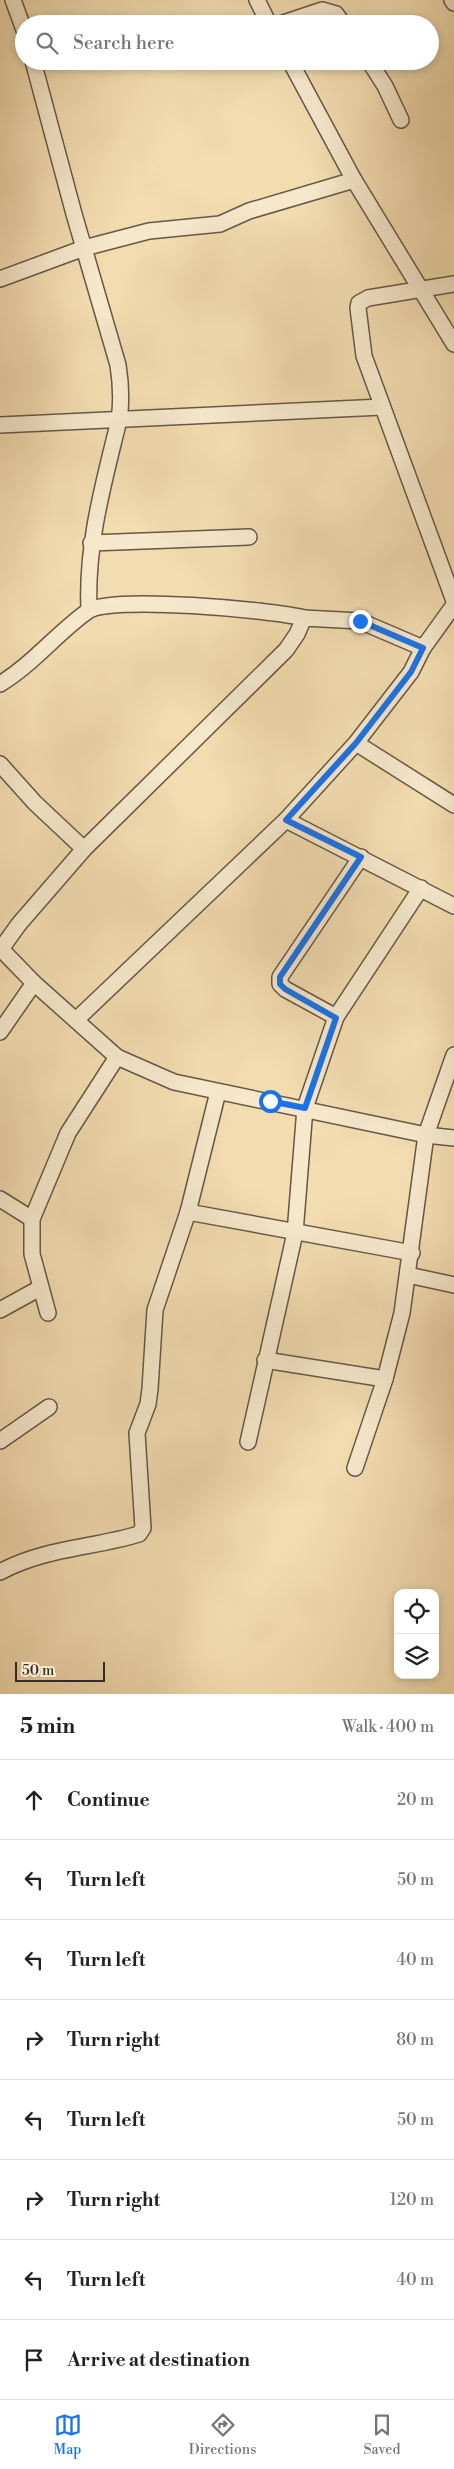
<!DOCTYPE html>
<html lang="en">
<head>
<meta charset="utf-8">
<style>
  body { margin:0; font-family:"Libre Bodoni",serif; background:#f2f2f2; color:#202124 }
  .controls { position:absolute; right:15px; bottom:15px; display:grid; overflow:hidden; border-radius:10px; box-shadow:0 2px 8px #0003 }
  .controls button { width:45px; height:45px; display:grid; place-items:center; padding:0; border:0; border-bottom:1px solid #e0e0e0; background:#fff; color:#202124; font:25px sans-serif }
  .scale { position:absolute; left:15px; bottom:12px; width:90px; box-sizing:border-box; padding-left:5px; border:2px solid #372b24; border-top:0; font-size:14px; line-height:18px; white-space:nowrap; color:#372b24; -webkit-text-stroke:4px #f7e8cc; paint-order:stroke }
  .stop { position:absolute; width:15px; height:15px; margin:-11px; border:4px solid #1a73e8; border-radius:50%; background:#fff }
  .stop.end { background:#1a73e8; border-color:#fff; box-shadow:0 1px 5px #0008 }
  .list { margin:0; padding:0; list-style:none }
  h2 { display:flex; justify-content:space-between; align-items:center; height:65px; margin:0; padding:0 20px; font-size:21px }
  h2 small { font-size:16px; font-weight:400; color:#757577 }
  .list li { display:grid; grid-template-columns:32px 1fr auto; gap:15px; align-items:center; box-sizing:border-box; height:80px; padding:0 20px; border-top:1px solid #e0e0e0 }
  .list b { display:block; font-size:19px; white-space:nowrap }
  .list em { font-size:16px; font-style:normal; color:#757577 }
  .icon { flex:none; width:28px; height:28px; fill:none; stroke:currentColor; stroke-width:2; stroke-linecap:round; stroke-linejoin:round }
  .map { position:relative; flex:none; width:454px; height:1694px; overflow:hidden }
  .search { position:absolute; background:#fff; box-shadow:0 2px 8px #0003; left:15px; right:15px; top:15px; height:55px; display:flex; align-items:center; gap:12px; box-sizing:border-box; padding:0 18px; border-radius:28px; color:#757577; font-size:19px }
  .sheet { height:705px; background:#fff }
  nav { display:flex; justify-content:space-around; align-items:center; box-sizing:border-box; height:70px; border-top:1px solid #e0e0e0; background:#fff; font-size:14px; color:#757577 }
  nav a { display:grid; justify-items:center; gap:2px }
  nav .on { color:#1a73e8 }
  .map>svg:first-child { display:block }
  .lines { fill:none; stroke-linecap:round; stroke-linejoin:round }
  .minor-casing { stroke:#665747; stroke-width:18 }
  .minor { stroke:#f7e8cc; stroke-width:15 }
  .route { stroke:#1a73e8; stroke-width:6 }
</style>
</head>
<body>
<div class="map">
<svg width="454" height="1694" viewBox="0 0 454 1694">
  <rect width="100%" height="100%" fill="#f2dcb0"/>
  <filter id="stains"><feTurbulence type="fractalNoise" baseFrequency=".004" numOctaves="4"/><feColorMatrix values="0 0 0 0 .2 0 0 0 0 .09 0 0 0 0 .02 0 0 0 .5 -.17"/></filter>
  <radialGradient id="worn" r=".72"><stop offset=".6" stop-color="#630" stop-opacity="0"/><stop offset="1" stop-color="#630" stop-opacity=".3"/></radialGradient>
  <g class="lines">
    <g class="minor-casing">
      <g id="minor">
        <path d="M 13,0 L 24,30"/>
        <path d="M 257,0 L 269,24"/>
        <path d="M 452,0 L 454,3"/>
        <path d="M 280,24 L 322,10 L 336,14 L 343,24"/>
        <path d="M 33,61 L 74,214 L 118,365 C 121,384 122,400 119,420 C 104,482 86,544 89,609"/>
        <path d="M 290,61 L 354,180 L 454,344"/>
        <path d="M 369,61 L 385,86 L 401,120"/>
        <path d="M 0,279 L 84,248 L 149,231 L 220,224 L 249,211 L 354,180"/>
        <path d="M 454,284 L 368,298 L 359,303 L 358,308 L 364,356 L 454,601"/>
        <path d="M 0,425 L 382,407"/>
        <path d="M 91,543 L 249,537"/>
        <path d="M 454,605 L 423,648 L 360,621 L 304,618 L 297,634 L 286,650 L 84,849 L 19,924 L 1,949 L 34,983 L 117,1057 L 174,1082 L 426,1135 L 454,1138"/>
        <path d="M 0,684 C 33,664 57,633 88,611 C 110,595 272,610 304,618"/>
        <path d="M 356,743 L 454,805"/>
        <path d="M 0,764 L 35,803 L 84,849"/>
        <path d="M 286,820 L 454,906"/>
        <path d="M 336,1017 L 285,989 L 280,984 L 280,977 L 361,857"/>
        <path d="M 76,1020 L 286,820 L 356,743 L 411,672 L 423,648"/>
        <path d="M 0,1032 L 34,983"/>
        <path d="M 0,1199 L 32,1219"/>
        <path d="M 188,1212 L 412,1253"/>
        <path d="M 408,1275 L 454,1285"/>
        <path d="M 0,1310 L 40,1288"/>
        <path d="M 48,1313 L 32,1254 L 32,1219 L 68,1133 L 117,1057"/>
        <path d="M 265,1360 L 385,1379"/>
        <path d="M 0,1441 L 49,1407"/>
        <path d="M 248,1442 L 295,1233 L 305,1108 L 336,1017 L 421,888"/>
        <path d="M 355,1468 L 385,1379 L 402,1313 L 426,1135 L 454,1055"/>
        <path d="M 0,1572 C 44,1548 93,1548 139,1534 L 143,1528 L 137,1433 L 148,1404 L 150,1389 L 155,1310 L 188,1212 L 218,1092"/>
      </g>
    </g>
    <use href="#minor" class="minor"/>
  </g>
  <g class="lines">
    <path class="route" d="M 270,1101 L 305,1108 L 336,1018 L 285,989 L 280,984 L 280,977 L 361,857 L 286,820 L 356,743 L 411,672 L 423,648 L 360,621"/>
  </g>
  <rect width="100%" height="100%" filter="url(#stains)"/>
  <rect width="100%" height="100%" fill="url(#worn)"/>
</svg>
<div class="controls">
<button><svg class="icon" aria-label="locate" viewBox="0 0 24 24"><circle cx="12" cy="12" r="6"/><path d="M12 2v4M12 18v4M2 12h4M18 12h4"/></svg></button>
<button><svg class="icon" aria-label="layers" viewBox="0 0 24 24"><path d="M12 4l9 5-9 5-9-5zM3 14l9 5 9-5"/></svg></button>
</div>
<div class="scale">50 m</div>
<div class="stop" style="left:270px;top:1101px"></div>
<div class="stop end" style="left:360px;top:621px"></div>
<div class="search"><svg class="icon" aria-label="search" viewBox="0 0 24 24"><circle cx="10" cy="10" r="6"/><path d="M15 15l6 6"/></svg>Search here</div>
</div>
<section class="sheet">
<h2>5 min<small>Walk · 400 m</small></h2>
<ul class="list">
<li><svg class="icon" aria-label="ahead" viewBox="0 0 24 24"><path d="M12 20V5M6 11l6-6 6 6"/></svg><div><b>Continue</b></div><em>20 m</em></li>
<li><svg class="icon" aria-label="left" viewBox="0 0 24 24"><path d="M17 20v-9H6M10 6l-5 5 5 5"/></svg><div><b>Turn left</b></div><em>50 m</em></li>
<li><svg class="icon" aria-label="left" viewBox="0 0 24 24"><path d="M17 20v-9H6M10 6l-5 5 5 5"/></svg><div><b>Turn left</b></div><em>40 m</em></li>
<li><svg class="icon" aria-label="right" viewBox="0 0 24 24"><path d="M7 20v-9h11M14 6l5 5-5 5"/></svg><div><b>Turn right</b></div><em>80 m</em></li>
<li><svg class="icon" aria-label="left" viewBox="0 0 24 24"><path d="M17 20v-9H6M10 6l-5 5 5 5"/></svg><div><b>Turn left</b></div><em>50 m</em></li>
<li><svg class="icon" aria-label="right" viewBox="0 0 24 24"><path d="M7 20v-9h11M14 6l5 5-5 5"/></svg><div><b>Turn right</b></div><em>120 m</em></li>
<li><svg class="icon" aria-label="left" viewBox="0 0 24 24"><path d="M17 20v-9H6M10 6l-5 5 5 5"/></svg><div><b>Turn left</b></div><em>40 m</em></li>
<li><svg class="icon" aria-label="arrive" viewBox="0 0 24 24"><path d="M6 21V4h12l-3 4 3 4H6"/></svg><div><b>Arrive at destination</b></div></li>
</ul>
</section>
<nav>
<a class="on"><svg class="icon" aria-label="map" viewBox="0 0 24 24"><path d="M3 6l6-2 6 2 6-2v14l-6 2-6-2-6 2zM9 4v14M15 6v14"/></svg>Map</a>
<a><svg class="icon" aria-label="directions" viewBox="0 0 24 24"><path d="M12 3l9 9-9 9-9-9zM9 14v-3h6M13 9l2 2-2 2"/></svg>Directions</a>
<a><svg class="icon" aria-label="saved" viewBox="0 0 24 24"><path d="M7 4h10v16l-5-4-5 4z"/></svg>Saved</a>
</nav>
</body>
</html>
